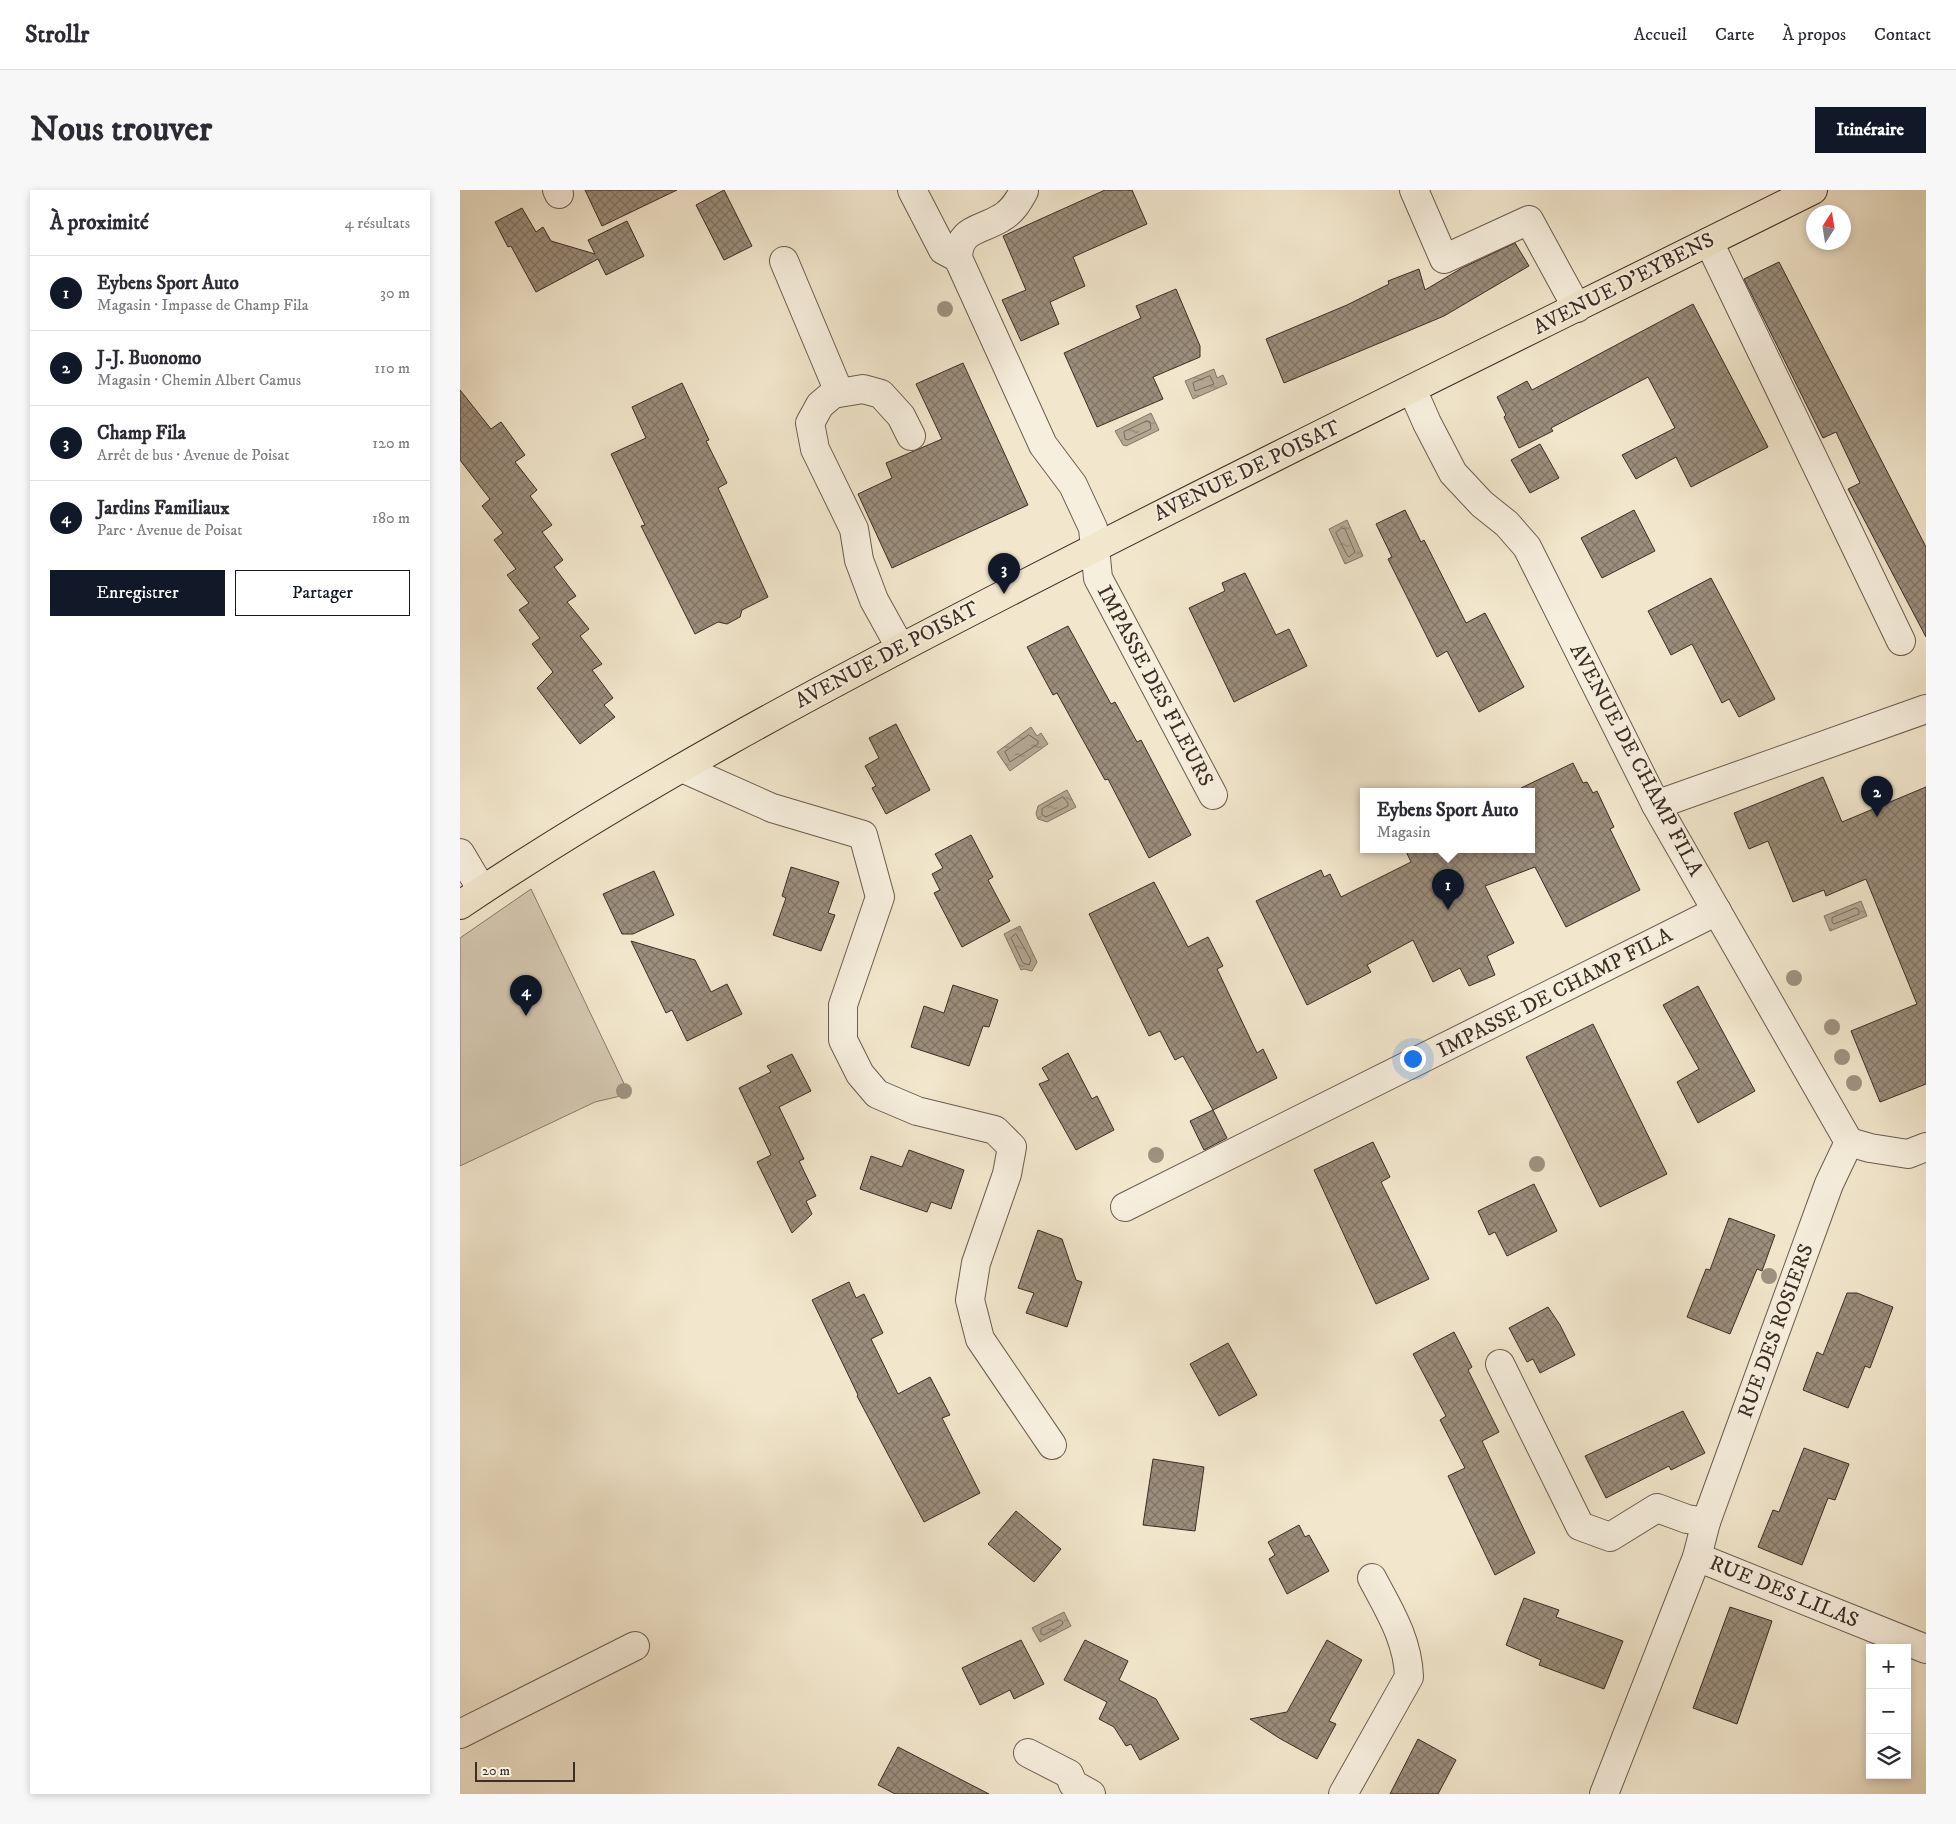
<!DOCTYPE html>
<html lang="fr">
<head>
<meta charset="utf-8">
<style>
  body { margin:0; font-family:"IM FELL DW Pica",serif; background:#f7f7f7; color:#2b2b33 }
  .controls { position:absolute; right:15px; bottom:15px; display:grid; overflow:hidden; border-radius:0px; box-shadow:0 2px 8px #0003 }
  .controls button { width:45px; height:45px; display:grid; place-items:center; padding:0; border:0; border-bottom:1px solid #e1e1e2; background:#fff; color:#2b2b33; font:25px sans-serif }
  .compass { position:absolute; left:1346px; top:15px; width:45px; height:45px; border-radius:50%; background:#fff; box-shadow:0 2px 8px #0003; rotate:12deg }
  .scale { position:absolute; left:15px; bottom:12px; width:100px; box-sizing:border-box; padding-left:5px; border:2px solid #3c2d25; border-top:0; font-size:14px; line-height:18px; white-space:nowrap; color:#3c2d25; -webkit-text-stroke:4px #f7efde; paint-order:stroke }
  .you { position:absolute; left:952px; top:868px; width:18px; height:18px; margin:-12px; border:4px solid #fff; border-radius:50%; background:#1a73e8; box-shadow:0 0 0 8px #1a73e833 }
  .badge { display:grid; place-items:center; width:32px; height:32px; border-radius:50%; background:#111827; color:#fff; font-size:16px; font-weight:700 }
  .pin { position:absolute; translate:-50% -41px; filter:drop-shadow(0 1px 2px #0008) }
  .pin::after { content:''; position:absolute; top:26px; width:18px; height:15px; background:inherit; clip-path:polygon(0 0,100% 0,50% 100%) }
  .popup { position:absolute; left:900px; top:598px; width:175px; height:65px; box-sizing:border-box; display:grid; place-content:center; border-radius:0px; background:#fff; filter:drop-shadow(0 1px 4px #0005); font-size:16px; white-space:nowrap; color:#7c7c81 }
  .popup b { font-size:19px; color:#2b2b33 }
  .popup::after { content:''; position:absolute; left:50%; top:100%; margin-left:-10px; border:10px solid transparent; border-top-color:#fff }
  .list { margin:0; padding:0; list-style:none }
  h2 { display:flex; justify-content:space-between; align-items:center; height:65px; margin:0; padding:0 20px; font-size:21px }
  h2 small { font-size:16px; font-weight:400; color:#7c7c81 }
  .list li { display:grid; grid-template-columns:32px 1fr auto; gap:15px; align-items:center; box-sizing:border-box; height:75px; padding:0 20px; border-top:1px solid #e1e1e2 }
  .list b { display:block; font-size:19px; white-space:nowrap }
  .list p { margin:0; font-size:16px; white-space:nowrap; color:#7c7c81 }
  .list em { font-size:16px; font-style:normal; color:#7c7c81 }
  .actions { display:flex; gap:10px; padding:15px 20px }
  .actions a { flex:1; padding:11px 0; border:1px solid #111827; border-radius:0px; text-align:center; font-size:18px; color:#111827 }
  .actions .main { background:#111827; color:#fff }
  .icon { flex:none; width:28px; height:28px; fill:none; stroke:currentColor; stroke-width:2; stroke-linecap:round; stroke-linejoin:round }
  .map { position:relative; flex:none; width:1466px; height:1604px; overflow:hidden; border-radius:0px }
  header { display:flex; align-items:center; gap:30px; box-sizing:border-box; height:70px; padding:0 25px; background:#fff; border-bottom:1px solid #e1e1e2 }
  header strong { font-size:24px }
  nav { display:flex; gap:28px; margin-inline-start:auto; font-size:18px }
  .intro { display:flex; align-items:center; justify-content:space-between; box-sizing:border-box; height:120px; padding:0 30px }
  h1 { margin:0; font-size:35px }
  .button { padding:12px 22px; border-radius:0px; background:#111827; color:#fff; font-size:18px; font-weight:700 }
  main { display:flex; gap:30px; padding:0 30px }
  aside { flex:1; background:#fff; border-radius:0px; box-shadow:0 2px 8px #0003 }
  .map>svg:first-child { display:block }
  .green { fill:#d3c7b0; stroke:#887a6a }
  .water { fill:url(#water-ripples); stroke:#847768 }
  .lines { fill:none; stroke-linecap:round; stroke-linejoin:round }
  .shore { stroke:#786a5c; stroke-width:1 }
  .building { fill:url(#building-cross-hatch); stroke:#3c2d25 }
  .minor-casing { stroke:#6a5c4f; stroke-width:30 }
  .major-casing { stroke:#3c2d25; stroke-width:30 }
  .minor { stroke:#f7efde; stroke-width:28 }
  .major { stroke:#f2e7cd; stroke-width:28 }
  .tree { fill:#9e9280 }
  .labels { text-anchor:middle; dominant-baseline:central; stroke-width:4; stroke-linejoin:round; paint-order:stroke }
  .street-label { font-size:21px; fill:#3c2d25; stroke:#f7efde }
</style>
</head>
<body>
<header>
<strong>Strollr</strong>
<nav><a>Accueil</a><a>Carte</a><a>À propos</a><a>Contact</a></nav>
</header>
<div class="intro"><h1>Nous trouver</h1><a class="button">Itinéraire</a></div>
<main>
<aside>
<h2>À proximité<small>4 résultats</small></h2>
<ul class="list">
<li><span class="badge">1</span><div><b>Eybens Sport Auto</b><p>Magasin · Impasse de Champ Fila</p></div><em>30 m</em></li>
<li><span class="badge">2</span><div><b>J-J. Buonomo</b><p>Magasin · Chemin Albert Camus</p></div><em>110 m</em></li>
<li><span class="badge">3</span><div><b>Champ Fila</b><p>Arrêt de bus · Avenue de Poisat</p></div><em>120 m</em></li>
<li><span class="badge">4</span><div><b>Jardins Familiaux</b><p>Parc · Avenue de Poisat</p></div><em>180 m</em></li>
</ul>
<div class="actions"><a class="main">Enregistrer</a><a>Partager</a></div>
</aside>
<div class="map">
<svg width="1466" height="1604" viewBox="0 0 1466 1604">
  <defs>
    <pattern id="water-ripples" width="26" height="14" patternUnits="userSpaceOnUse" patternTransform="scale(1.25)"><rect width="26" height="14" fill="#b4a894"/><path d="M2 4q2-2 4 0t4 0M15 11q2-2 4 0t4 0" fill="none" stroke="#948979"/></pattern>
    <pattern id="building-cross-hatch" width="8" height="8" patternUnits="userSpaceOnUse" patternTransform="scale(1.25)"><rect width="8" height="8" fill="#9b8e7c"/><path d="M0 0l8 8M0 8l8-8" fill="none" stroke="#807465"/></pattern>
  </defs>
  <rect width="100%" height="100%" fill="#f2e7cd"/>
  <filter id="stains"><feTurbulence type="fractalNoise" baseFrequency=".004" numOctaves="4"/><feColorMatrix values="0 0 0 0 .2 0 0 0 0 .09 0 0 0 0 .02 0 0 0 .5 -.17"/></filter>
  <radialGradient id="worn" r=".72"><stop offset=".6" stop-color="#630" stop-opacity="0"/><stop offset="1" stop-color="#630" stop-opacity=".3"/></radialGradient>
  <path class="green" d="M 71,699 L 169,904 L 135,912 L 0,976 L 0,748 Z"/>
  <g class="water">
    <path d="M 754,179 L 757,188 L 763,185 L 767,194 L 733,209 L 725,191 Z"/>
    <path d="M 691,223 L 699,240 L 666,256 L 663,255 L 655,241 Z"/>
    <path d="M 887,330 L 903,366 L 885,374 L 869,339 Z"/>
    <path d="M 571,537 L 577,546 L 581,543 L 588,554 L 550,581 L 537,562 Z"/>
    <path d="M 607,600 L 616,617 L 587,632 L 578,629 L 576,624 L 578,616 Z"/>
    <path d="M 1401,711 L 1407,726 L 1370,741 L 1364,726 Z"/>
    <path d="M 560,736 L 577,772 L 572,781 L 564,779 L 561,780 L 544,744 Z"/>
    <path d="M 604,1422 L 611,1436 L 580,1452 L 572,1438 Z"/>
  </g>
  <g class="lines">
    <g class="shore">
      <path d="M 750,186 L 754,194 L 735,201 L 733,193 Z"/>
      <path d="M 687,231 L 690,232 L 691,239 L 668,250 L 665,249 L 664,242 Z"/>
      <path d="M 882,338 L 885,339 L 895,362 L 889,367 L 887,365 L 876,343 Z"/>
      <path d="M 569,545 L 578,551 L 578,554 L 550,572 L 545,562 Z"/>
      <path d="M 603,607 L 608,613 L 608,616 L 586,627 L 582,625 L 582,619 Z"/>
      <path d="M 1396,718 L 1399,720 L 1399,724 L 1374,734 L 1372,732 L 1372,728 Z"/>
      <path d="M 556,744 L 571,770 L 569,775 L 563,773 L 551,748 Z"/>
      <path d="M 600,1430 L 603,1432 L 602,1435 L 584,1445 L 581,1444 L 581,1439 Z"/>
    </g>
  </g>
  <g class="building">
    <path d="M 125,0 L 217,0 L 142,36 Z"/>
    <path d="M 264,0 L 292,56 L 264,70 L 236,15 Z"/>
    <path d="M 645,0 L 672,0 L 687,34 L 613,67 L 625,96 L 590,112 L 599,134 L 561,151 L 542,110 L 566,100 L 543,46 Z"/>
    <path d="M 62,18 L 76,42 L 83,37 L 91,51 L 135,64 L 128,50 L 167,31 L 184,66 L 146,85 L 138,69 L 76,102 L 51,56 L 48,57 L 35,32 Z"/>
    <path d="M 1055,53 L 1069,76 L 984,126 L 824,193 L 806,149 L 887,115 L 929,94 L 928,91 L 959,79 L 965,100 L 1002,78 Z"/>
    <path d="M 1319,72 L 1466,357 L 1466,447 L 1388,299 L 1400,293 L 1376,242 L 1363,248 L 1284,89 Z"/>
    <path d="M 716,99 L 740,156 L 740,167 L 693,187 L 703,209 L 637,237 L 604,163 L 681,128 L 676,116 Z"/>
    <path d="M 1233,114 L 1308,257 L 1231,297 L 1216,267 L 1176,289 L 1162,265 L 1215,238 L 1188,187 L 1091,238 L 1093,241 L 1059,258 L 1044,227 L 1046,225 L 1037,207 L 1067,191 L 1072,200 Z"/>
    <path d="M 503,173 L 568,315 L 432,378 L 398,304 L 432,288 L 426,273 L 482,249 L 456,194 Z"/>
    <path d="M 222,193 L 249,250 L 246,251 L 267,293 L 258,298 L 308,407 L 282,420 L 280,427 L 267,434 L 258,432 L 235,444 L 181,336 L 185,335 L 151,264 L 186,248 L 172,217 Z"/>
    <path d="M 0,200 L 31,239 L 41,232 L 65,265 L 55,272 L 77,300 L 70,306 L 92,335 L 82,342 L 103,370 L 94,377 L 116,406 L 107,412 L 129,439 L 120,446 L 142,474 L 132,480 L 153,508 L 144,515 L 155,527 L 120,554 L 77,498 L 93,482 L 72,454 L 80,448 L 59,420 L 69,413 L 47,385 L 56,379 L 34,350 L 43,343 L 22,316 L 30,309 L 0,270 Z"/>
    <path d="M 1080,254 L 1099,288 L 1070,303 L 1051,270 Z"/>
    <path d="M 945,320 L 961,352 L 964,350 L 1006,433 L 1025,423 L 1064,497 L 1019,522 L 987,461 L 977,467 L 928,369 L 932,367 L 916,334 Z"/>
    <path d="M 1174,320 L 1195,361 L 1142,388 L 1121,348 Z"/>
    <path d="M 785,383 L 816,445 L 829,439 L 847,476 L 774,512 L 729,418 L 765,401 L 762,393 Z"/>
    <path d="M 1251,388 L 1315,509 L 1279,527 L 1269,509 L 1262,513 L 1232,454 L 1211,465 L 1188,421 Z"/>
    <path d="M 608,436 L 651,514 L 655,512 L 677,552 L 681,550 L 731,645 L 689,668 L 648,589 L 645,590 L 597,503 L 593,505 L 567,457 Z"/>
    <path d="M 436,534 L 470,600 L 426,624 L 412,598 L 416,596 L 405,576 L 419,568 L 409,548 Z"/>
    <path d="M 1113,573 L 1123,593 L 1127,592 L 1133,603 L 1137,601 L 1154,637 L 1150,639 L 1180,700 L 1106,737 L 1075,677 L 1025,696 L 1054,753 L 1027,766 L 1035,785 L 1009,796 L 1000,778 L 973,792 L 953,750 L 907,775 L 911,782 L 847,815 L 796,711 L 861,680 L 864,687 L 870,684 L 881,707 L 951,672 L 945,659 L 1072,659 L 1072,601 L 1063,601 L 1061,598 Z"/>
    <path d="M 1363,587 L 1382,632 L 1466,597 L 1466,894 L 1420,912 L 1391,841 L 1457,814 L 1406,689 L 1366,706 L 1364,700 L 1333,712 L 1308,651 L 1289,659 L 1274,623 Z"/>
    <path d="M 511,645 L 533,687 L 528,690 L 550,731 L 502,757 L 474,703 L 480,700 L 472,684 L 483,678 L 475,664 Z"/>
    <path d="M 331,677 L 379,692 L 368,723 L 375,725 L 361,761 L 313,745 L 326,708 L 322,706 Z"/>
    <path d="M 194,681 L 214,725 L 173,744 L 162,744 L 143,704 Z"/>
    <path d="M 694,692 L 728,757 L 748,747 L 763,776 L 757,779 L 797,863 L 803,859 L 817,888 L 753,920 L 723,866 L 715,870 L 700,841 L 689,846 L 629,724 Z"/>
    <path d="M 171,751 L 235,770 L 251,802 L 267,794 L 282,824 L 227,851 L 212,820 L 206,823 Z"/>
    <path d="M 493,795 L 538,810 L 529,837 L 523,836 L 509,876 L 451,857 L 464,816 L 484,823 Z"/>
    <path d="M 1238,796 L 1295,901 L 1238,933 L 1217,892 L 1239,879 L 1203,815 Z"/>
    <path d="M 1133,834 L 1207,984 L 1140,1017 L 1066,867 Z"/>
    <path d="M 608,863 L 632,909 L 637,906 L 654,940 L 616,960 L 579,894 L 589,890 L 582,878 Z"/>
    <path d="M 332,864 L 351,901 L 319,917 L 344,969 L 339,971 L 356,1006 L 346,1011 L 352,1024 L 332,1043 L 297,972 L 311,965 L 279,898 L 311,882 L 307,876 Z"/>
    <path d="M 753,920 L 767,948 L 744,960 L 730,931 Z"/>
    <path d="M 913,952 L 930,987 L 921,992 L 969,1089 L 916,1114 L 854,980 Z"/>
    <path d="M 449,960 L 504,980 L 491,1019 L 471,1012 L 467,1022 L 400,999 L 411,966 L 442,977 Z"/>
    <path d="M 1074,994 L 1097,1041 L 1047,1066 L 1035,1042 L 1029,1045 L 1018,1021 Z"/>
    <path d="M 1269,1028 L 1315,1045 L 1302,1081 L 1297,1079 L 1270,1144 L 1227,1127 L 1246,1079 L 1250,1080 Z"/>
    <path d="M 578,1040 L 602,1049 L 616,1090 L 622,1092 L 607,1137 L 566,1123 L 574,1103 L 558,1098 Z"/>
    <path d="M 389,1092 L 396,1108 L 404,1104 L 423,1143 L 411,1149 L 438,1204 L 470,1187 L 490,1225 L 482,1228 L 520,1303 L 464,1332 L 397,1206 L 398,1205 L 352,1110 Z"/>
    <path d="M 1387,1103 L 1397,1103 L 1433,1117 L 1410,1178 L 1405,1176 L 1388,1218 L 1343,1200 L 1357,1162 L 1363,1165 Z"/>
    <path d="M 1088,1117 L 1100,1135 L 1115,1165 L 1080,1183 L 1073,1169 L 1067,1172 L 1049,1138 Z"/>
    <path d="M 994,1142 L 1012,1177 L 1008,1180 L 1039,1242 L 1022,1251 L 1075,1363 L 1035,1385 L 988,1286 L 1005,1278 L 980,1230 L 986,1226 L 953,1164 Z"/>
    <path d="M 768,1153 L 797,1205 L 759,1226 L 730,1174 Z"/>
    <path d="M 1223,1221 L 1245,1263 L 1211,1280 L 1209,1276 L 1146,1308 L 1125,1266 Z"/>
    <path d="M 1344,1258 L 1389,1274 L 1375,1310 L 1368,1308 L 1342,1375 L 1298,1357 L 1313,1320 L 1319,1322 Z"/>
    <path d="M 693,1269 L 744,1277 L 735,1341 L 683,1335 Z"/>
    <path d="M 556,1321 L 601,1359 L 574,1392 L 528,1354 Z"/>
    <path d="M 839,1335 L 845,1347 L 849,1345 L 869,1381 L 827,1404 L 809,1369 L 815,1365 L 808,1352 Z"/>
    <path d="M 1064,1408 L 1099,1420 L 1096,1427 L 1163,1451 L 1144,1499 L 1079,1475 L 1081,1470 L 1046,1455 Z"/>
    <path d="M 1270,1417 L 1312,1431 L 1277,1534 L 1233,1518 Z"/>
    <path d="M 561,1450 L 584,1494 L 554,1509 L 550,1500 L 520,1515 L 502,1478 Z"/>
    <path d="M 625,1450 L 668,1471 L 659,1490 L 696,1509 L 719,1549 L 680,1570 L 671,1554 L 666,1556 L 654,1537 L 639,1529 L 647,1512 L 604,1490 Z"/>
    <path d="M 867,1450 L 902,1470 L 869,1531 L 876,1534 L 857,1569 L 819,1548 L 790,1529 L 827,1522 Z"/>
    <path d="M 958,1549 L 996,1570 L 978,1604 L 930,1604 Z"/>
    <path d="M 438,1557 L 529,1604 L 435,1604 L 418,1595 Z"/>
  </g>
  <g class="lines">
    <g class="minor-casing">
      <g id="minor">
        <path d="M 97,0 L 99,4"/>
        <path d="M 452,0 L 483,60 L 498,68"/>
        <path d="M 954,0 L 984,69 L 1069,30 L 1117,118"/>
        <path d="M 564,1 C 558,12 552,22 541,28 C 520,41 499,38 498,68 L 583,255 L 613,295 L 633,338 L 638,388 L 753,605"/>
        <path d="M 1249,52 L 1441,451"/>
        <path d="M 324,71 L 379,202"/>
        <path d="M 952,199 L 967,233 L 993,283 L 1022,314 L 1047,334 L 1067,357 L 1196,615 L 1389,952"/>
        <path d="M 440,457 L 414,410 L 399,370 L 394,339 L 355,259 L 350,233 L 360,215 L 373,204 L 403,199 L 421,204 L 441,226 L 451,246"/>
        <path d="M 222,578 L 312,618 L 403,645 L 420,707 L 383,815 L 383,850 L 400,884 L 417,904 L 457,921 L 535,940 L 552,957 L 547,984 L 516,1073 L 510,1110 L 520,1149 L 592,1255"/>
        <path d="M 1196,615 L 1466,519"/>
        <path d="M 0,663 L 22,700"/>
        <path d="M 1389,952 L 1410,958 L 1448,964 L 1466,957"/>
        <path d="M 665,1017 L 1257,721"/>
        <path d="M 1040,1174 L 1120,1336 L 1150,1347 L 1197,1318 L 1227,1329 L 1246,1332"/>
        <path d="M 1237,1367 L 1466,1459"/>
        <path d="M 0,1544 L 175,1456"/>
        <path d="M 568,1563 L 609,1584 L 613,1594 L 631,1604"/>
        <path d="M 883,1604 L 949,1487 C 948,1450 929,1420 912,1388"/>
        <path d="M 1144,1604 L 1237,1367 L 1246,1332 L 1369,994 L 1389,952"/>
      </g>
    </g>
    <g class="major-casing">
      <path id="major" d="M 0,715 C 173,599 356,501 541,406 C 810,267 1082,135 1353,0"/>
    </g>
    <use href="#minor" class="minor"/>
    <use href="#major" class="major"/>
  </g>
  <g class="tree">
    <circle cx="485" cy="119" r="8"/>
    <circle cx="1334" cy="788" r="8"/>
    <circle cx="1372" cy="837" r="8"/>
    <circle cx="1382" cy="867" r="8"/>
    <circle cx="1394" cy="893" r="8"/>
    <circle cx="164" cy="901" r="8"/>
    <circle cx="696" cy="965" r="8"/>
    <circle cx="1077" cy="974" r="8"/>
    <circle cx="1309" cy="1086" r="8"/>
  </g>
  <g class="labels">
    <g class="street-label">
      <text transform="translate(1164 94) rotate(-27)">AVENUE D'EYBENS</text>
      <text transform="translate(787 281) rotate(-26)">AVENUE DE POISAT</text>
      <text transform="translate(427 465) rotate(-28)">AVENUE DE POISAT</text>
      <text transform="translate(695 496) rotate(62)">IMPASSE DES FLEURS</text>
      <text transform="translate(1176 570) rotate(62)">AVENUE DE CHAMP FILA</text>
      <text transform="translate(1095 803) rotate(-27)">IMPASSE DE CHAMP FILA</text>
      <text transform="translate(1316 1141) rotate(-70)">RUE DES ROSIERS</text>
      <text transform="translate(1324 1402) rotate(22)">RUE DES LILAS</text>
    </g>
  </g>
  <rect width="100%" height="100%" filter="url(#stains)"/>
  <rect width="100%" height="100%" fill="url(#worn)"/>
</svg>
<div class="controls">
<button>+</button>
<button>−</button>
<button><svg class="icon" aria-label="layers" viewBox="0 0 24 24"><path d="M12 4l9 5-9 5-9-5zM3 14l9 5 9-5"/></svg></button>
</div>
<svg class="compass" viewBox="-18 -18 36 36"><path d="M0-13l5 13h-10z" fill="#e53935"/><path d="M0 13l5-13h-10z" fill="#7c7c81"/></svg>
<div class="scale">20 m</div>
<div class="you"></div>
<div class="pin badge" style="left:988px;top:720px">1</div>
<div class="popup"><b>Eybens Sport Auto</b>Magasin</div>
<div class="pin badge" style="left:1417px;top:627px">2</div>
<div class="pin badge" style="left:544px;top:404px">3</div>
<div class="pin badge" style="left:66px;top:826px">4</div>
</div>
</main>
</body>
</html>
